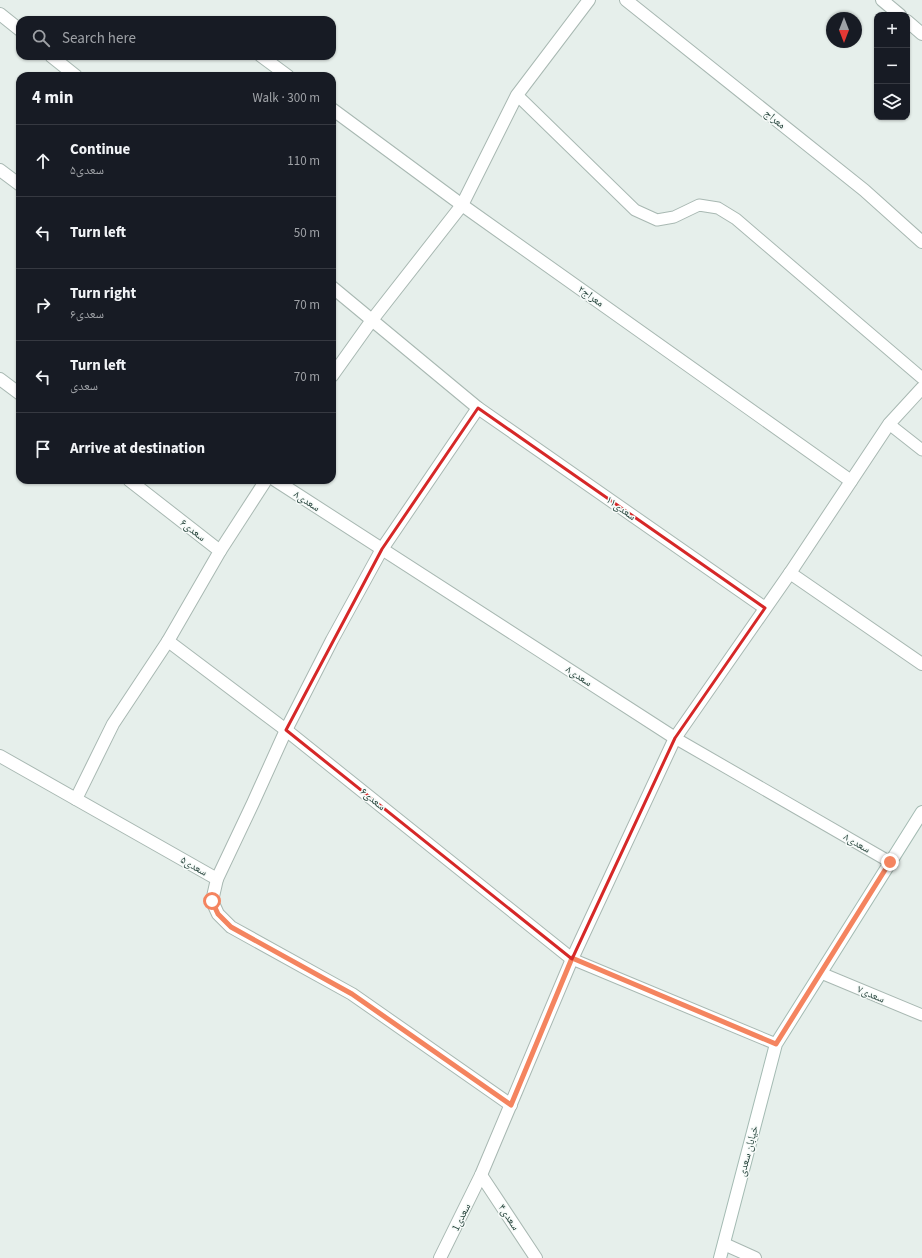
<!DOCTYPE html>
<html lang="en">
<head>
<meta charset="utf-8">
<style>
  body { margin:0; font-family:"Source Sans 3","Noto Naskh Arabic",sans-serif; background:#20242c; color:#f1f3f6 }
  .controls { position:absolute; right:12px; top:12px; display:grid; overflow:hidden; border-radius:8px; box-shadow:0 1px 3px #0004 }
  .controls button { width:36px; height:36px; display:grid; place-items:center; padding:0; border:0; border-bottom:1px solid #363941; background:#171b24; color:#f1f3f6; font:20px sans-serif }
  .compass { position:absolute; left:826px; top:12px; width:36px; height:36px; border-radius:50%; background:#171b24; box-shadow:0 1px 3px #0004; rotate:180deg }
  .stop { position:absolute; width:12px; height:12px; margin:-9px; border:3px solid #f4845f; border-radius:50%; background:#fff }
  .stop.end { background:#f4845f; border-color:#fff; box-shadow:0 1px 4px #0008 }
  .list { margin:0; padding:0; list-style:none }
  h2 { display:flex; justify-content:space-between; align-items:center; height:52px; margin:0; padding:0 16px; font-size:17px }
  h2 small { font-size:13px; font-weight:400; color:#9ea1a6 }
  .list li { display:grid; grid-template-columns:26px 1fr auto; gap:12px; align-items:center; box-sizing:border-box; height:72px; padding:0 16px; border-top:1px solid #363941 }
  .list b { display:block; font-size:15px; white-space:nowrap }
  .list p { margin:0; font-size:13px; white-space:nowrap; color:#9ea1a6 }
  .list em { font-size:13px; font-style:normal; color:#9ea1a6 }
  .icon { flex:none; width:22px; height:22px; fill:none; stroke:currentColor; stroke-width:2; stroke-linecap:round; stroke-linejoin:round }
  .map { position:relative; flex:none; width:922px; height:1258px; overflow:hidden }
  .search { position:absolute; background:#171b24; box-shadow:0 1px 3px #0004; left:16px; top:16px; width:320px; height:44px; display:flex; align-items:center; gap:10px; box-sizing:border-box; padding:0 14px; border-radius:12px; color:#9ea1a6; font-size:15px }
  .panel { position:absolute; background:#171b24; box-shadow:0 1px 3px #0004; left:16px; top:72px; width:320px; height:412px; border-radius:12px }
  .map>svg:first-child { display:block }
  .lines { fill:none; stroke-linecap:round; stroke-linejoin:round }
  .lane-casing { stroke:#a8b8b2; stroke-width:13 }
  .street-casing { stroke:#a8b8b2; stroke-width:14 }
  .secondary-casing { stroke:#a4bbb3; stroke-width:14 }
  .lane { stroke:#fff; stroke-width:11 }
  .street { stroke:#fff; stroke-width:12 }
  .secondary { stroke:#fff; stroke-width:12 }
  .route { stroke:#f4845f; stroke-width:5 }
  .marked { fill:none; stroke:#d62828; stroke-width:3; stroke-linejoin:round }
  .labels { text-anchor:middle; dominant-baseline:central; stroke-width:3; stroke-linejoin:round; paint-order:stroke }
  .street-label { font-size:11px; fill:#24423a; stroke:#f7fbf9 }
</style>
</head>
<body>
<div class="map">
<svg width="922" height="1258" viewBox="0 0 922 1258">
  <rect width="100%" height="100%" fill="#e6efeb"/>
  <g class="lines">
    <g class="lane-casing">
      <g id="lane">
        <path d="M 517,95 L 635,210 L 657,220 L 674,217 L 699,205 L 718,208 L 736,219 L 922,378"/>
        <path d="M 889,424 L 922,450"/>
        <path d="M 675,738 L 890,862"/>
        <path d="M 572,959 L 776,1044"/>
        <path d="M 821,973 L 922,1015"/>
      </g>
    </g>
    <g class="street-casing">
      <g id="street">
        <path d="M 626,0 L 864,190 L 922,242"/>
        <path d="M 882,0 L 900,15"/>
        <path d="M 0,14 L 20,30"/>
        <path d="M 907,21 L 922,34"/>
        <path d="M 51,56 L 76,76"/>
        <path d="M 261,56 L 288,76"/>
        <path d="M 332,109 L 462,205 L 851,481"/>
        <path d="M 0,170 L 20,185"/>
        <path d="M 332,287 L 478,408 L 765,608"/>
        <path d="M 332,376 L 372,320 L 462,205 L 517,95 L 589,0"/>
        <path d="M 0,379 L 20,394"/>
        <path d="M 129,480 L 220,551 L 168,641 L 286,730 L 572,959"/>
        <path d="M 275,480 L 675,738"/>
        <path d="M 220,551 L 266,480"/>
        <path d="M 790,573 L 922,664"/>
        <path d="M 0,756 L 217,879 L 212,901 L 218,914 L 231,927 L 352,994 L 511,1105"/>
        <path d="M 76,799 L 113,724 L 168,641"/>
        <path d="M 217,879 L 253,803 L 286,730 L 332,640 L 382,549 L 478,408"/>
        <path d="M 481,1175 L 536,1258"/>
        <path d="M 724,1244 L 755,1258"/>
        <path d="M 440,1258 L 481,1175 L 572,959 L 675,738 L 790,573 L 889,424 L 922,388"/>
      </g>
    </g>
    <g class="secondary-casing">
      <path id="secondary" d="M 720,1258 L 776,1044 L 922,812"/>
    </g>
    <use href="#lane" class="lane"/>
    <use href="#street" class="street"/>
    <use href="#secondary" class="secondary"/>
  </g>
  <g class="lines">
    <path class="route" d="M 212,901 L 218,914 L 231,927 L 352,994 L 511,1105 L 572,958 L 776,1044 L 890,862"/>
  </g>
  <path class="marked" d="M 478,408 L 765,608 L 675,738 L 572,959 L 286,730 L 382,549 Z"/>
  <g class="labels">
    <g class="street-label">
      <text transform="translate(775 119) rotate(39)">معراج</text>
      <text transform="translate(591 296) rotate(35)">معراج۲</text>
      <text transform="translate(307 501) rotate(33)">سعدی۸</text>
      <text transform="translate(621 508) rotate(35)">سعدی۱۱</text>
      <text transform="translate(193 530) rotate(38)">سعدی۶</text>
      <text transform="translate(579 676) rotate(33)">سعدی۸</text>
      <text transform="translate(373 799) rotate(39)">سعدی۶</text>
      <text transform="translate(857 843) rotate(30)">سعدی۸</text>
      <text transform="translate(194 866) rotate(30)">سعدی۵</text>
      <text transform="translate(871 994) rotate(23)">سعدی۷</text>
      <text transform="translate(748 1151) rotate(-75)">خیابان سعدی</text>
      <text transform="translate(461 1217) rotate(-64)">سعدی1</text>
      <text transform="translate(509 1217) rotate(56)">سعدی۴</text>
    </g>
  </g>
</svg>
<div class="controls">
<button>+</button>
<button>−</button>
<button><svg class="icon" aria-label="layers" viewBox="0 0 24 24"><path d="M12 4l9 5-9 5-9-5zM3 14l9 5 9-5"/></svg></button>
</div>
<svg class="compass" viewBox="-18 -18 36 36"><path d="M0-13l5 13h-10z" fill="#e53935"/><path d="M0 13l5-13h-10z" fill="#9ea1a6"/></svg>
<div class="stop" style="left:212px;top:901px"></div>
<div class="stop end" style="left:890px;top:862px"></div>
<div class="search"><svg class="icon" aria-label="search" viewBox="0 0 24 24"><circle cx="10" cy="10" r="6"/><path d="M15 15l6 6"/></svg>Search here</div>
<section class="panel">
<h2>4 min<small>Walk · 300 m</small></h2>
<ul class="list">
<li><svg class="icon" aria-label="ahead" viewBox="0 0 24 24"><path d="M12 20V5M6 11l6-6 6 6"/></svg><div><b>Continue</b><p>سعدی۵</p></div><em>110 m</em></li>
<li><svg class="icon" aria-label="left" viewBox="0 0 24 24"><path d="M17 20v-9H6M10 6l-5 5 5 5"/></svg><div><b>Turn left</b></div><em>50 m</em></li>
<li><svg class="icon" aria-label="right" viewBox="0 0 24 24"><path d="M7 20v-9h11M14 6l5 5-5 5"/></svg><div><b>Turn right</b><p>سعدی۶</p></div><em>70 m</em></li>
<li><svg class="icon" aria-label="left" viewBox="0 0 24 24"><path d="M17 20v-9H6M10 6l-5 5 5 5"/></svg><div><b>Turn left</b><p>سعدی</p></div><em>70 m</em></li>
<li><svg class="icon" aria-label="arrive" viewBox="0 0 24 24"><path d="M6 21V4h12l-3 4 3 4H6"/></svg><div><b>Arrive at destination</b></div></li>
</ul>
</section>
</div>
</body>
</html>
